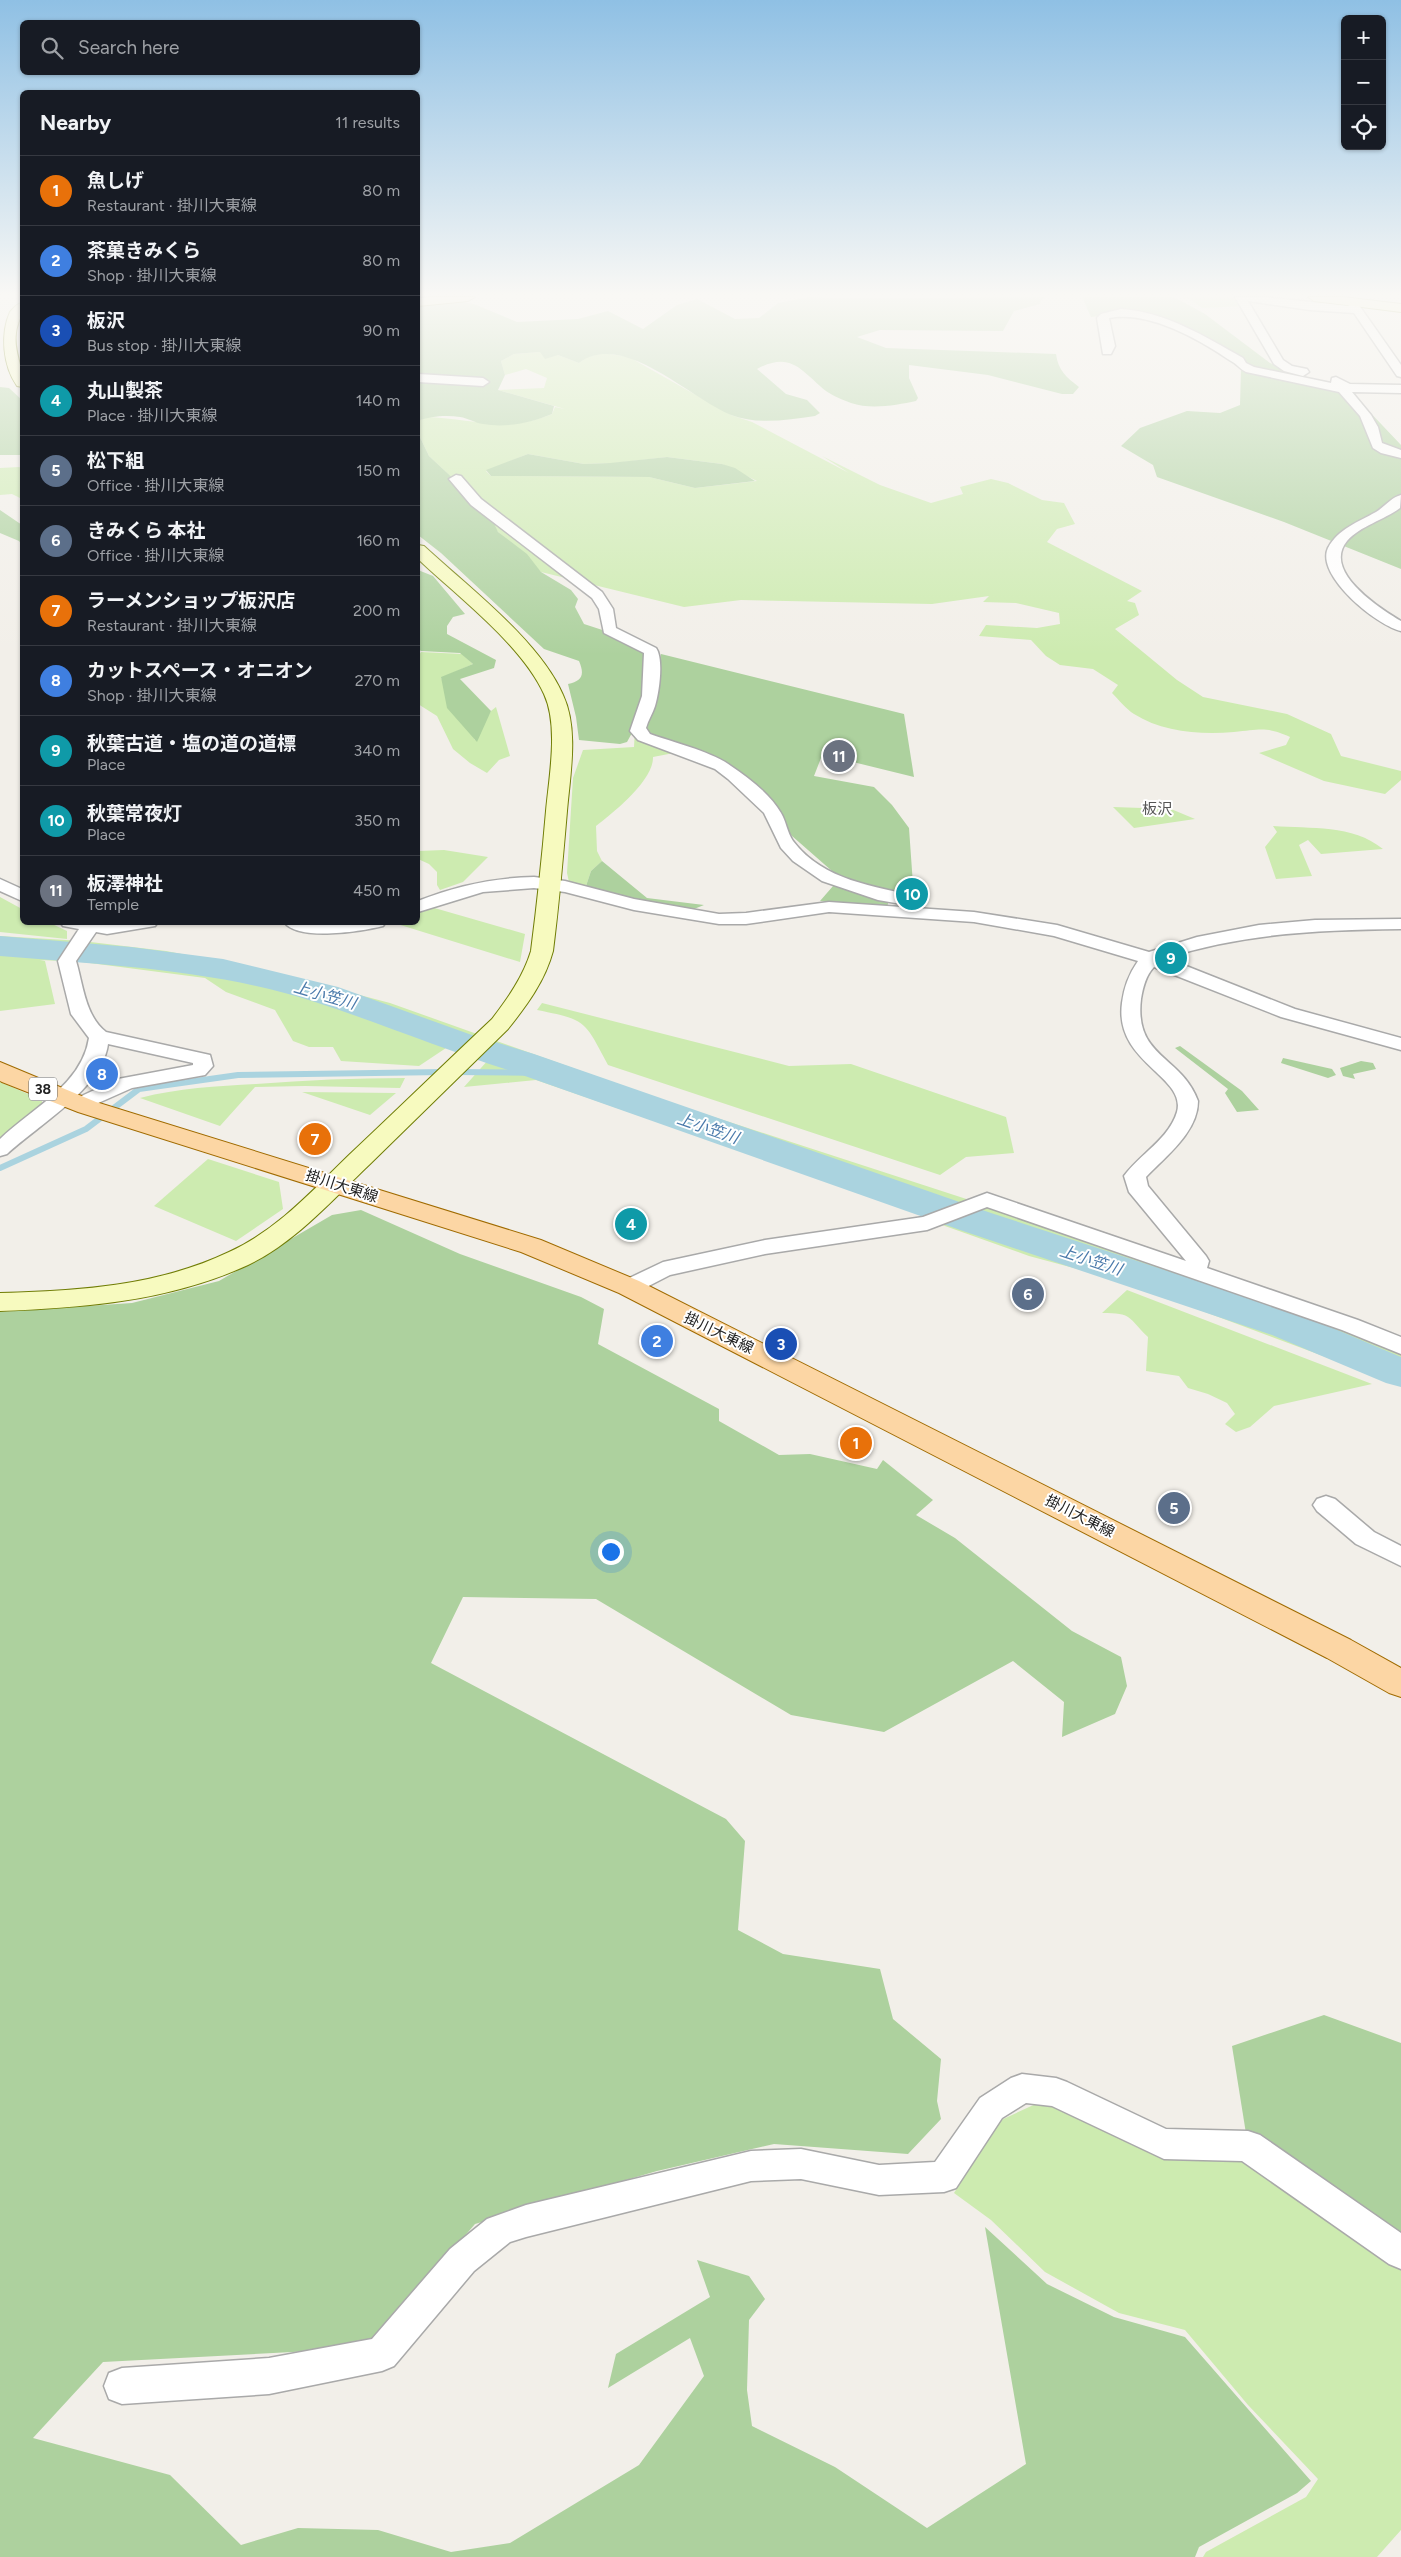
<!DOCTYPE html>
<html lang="en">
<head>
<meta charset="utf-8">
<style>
  body { margin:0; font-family:Figtree,"Noto Sans JP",sans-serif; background:#242831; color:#f1f3f6 }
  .controls { position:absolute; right:15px; top:15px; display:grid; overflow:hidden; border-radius:8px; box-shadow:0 1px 4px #0004 }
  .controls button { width:45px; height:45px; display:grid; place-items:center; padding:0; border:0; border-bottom:1px solid #363941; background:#171b24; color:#f1f3f6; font:25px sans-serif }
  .you { position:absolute; left:610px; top:1551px; width:18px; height:18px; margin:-12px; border:4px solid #fff; border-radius:50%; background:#1a73e8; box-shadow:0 0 0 8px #1a73e833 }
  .badge { display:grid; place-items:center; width:32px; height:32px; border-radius:50%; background:#b45309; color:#fff; font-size:16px; font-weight:700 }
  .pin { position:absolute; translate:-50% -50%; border:2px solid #fff; box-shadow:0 1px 5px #0006 }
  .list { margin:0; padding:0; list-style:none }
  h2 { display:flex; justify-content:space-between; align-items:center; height:65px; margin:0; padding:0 20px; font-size:21px }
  h2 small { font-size:16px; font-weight:400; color:#9ea1a6 }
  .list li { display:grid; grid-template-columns:32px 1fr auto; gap:15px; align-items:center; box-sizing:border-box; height:70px; padding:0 20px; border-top:1px solid #363941 }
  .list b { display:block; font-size:19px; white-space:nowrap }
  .list p { margin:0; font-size:16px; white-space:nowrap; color:#9ea1a6 }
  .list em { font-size:16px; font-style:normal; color:#9ea1a6 }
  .icon { flex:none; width:28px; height:28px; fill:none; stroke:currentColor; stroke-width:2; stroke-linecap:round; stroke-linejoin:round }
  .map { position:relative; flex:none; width:1401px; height:2557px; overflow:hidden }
  .search { position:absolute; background:#171b24; box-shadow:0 1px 4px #0004; left:20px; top:20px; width:400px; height:55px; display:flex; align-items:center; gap:12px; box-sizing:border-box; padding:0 18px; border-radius:8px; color:#9ea1a6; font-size:19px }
  .panel { position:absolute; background:#171b24; box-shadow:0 1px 4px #0004; left:20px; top:90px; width:400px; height:835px; border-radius:8px }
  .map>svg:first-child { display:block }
  .grass { fill:#cdebb0; fill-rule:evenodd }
  .forest { fill:#add19e }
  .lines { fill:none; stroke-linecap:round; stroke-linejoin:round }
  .stream { stroke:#aad3df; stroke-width:6 }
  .river { fill:#aad3df; fill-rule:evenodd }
  .street-casing { stroke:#a9a9a9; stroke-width:3 }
  .secondary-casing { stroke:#707d05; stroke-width:2 }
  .primary-casing { stroke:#a06b00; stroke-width:2 }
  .street { fill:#fff; fill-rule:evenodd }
  .secondary { fill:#f7fabf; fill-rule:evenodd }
  .primary { fill:#fcd6a4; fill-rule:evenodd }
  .labels { text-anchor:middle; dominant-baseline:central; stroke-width:4; stroke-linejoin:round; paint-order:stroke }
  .shield { fill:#fff; stroke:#646464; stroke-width:1 }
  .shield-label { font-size:14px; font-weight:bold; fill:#222 }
  .far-quarter-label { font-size:15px; fill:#555; stroke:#fff }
  .street-label { font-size:15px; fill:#222; stroke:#fff }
  .water-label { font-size:16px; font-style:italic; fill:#4a7aab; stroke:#fff }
</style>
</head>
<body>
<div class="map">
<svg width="1401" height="2557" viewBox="0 0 1401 2557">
  <rect width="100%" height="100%" fill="#f2efe9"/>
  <g class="grass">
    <path d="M 1180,297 L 1244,297 L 1239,299 L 1244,306 L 1202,308 L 1190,299 Z"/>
    <path d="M 540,352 L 558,355 L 579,363 L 587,357 L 603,353 L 629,357 L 731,415 L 752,422 L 849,473 L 822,456 L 880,485 L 931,503 L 963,494 L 960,487 L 991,479 L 1008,483 L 1042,500 L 1064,503 L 1075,524 L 1057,529 L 1047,542 L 1142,591 L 1127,601 L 1135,603 L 1139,615 L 1115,629 L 1177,680 L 1203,697 L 1287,714 L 1331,734 L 1341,756 L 1401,771 L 1401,780 L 1385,794 L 1324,781 L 1259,753 L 1286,745 L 1290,737 C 1265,726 1260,730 1234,732 C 1201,735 1162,732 1134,714 C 1126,709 1119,700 1112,693 L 1118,685 L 1093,669 L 1060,665 L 1046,656 L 1031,640 L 979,636 L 986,625 L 1037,628 L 1060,624 L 1059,613 L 1016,603 L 983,602 L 989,596 L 932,604 L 741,600 L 684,607 L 541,572 L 498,532 L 463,488 L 429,456 L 418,433 L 418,421 L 427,417 C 470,419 511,432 552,414 L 555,407 L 565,409 L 498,390 L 544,388 L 547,378 L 526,369 L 505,375 L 501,361 L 514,354 ZM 528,454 L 584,464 L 615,463 L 667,457 L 722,464 L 757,481 L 695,488 L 649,477 L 491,476 L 486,471 Z"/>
    <path d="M 19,467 L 22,468 L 22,499 L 12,494 L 0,495 L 0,468 Z"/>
    <path d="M 421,652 L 462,654 L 473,664 L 441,678 L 475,740 L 491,711 L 496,707 L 510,756 L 499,760 L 487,773 L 470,763 L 453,749 L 437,716 L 418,704 L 418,657 Z"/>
    <path d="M 635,729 L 679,752 L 653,757 C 654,780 613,813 596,826 L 597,851 L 602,861 L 591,871 L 586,886 L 569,882 L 567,873 L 573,778 L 583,750 L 634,747 Z"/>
    <path d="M 1113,807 L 1171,809 L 1195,819 L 1134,828 Z"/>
    <path d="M 1273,826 C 1311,829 1352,824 1383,849 L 1321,854 L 1308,840 L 1299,845 L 1312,876 L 1276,879 L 1265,847 L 1277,832 Z"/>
    <path d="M 444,850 L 488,857 L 463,882 L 440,890 L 437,885 L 437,872 L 429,864 L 418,859 L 418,851 Z"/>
    <path d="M 0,897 L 22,909 L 22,922 L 50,923 L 67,931 L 67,939 L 0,932 Z"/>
    <path d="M 431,907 L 525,934 L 520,962 L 394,923 L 418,922 L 418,913 Z"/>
    <path d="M 0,936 L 82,941 L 166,951 L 265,970 L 390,1003 L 674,1104 L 994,1208 L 1401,1350 L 1401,1385 L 1122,1281 L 1029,1256 L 945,1226 L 907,1208 L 536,1080 L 464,1087 L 489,1059 L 449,1046 L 419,1066 L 341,1061 L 333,1047 L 309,1047 L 293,1041 L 275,1010 L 226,992 L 205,978 L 82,962 L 40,960 L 45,961 L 55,1004 L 0,1011 Z"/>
    <path d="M 542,1003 L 789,1066 L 851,1064 L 1006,1117 L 1014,1153 L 966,1157 L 940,1175 L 608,1065 C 584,1020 587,1020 537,1010 Z"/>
    <path d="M 405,1078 L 400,1088 L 305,1086 L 255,1087 L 220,1126 L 140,1098 C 178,1088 217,1086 256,1084 C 306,1080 355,1078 405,1078 Z"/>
    <path d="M 0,1082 L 42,1100 L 42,1104 L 0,1142 Z"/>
    <path d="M 302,1092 L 396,1093 L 370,1115 Z"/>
    <path d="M 208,1159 L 279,1182 L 283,1209 L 236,1241 L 154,1206 Z"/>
    <path d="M 1127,1290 L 1372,1384 L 1274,1406 L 1250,1427 L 1236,1432 L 1225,1424 L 1235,1414 L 1227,1403 L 1208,1394 L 1188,1388 L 1179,1376 L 1146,1371 L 1148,1337 C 1127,1317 1133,1313 1102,1313 Z"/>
    <path d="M 1040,2102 L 1158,2151 L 1237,2158 L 1272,2174 L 1401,2264 L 1401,2530 L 1377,2557 L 1203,2557 L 1206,2552 L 1306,2497 L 1318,2479 L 1248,2405 L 1185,2330 L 1119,2313 L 1045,2272 L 991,2220 L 954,2193 L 999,2121 Z"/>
  </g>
  <g class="forest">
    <path d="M 809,297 L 844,298 L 1046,297 L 1041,300 L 1040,304 L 1014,311 L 1003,331 L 880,330 L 857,337 L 886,348 L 1056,354 C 1058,370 1066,377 1079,387 L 1073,394 L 1062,394 L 988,375 L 909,365 L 909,378 L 918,398 L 916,401 C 897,405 871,410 851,403 C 843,400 833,396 826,391 C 802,372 792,350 757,369 L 786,394 L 807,400 L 820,413 L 815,416 C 787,420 757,425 731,415 C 689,398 623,330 579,363 L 558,355 L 545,359 L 540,352 L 514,354 L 501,361 L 505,375 L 498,390 L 554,406 L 552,414 C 531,423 506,428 483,424 C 475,423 468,418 460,417 C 447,415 430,416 418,421 L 418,305 L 455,301 L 474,304 L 517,322 L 578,319 L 608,311 L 643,329 L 677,305 L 697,299 L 735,319 L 759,318 L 778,303 Z"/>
    <path d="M 1074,297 L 1174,297 L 1205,314 L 1270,363 L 1328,385 L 1347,388 L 1401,445 L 1401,569 L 1284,522 L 1157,477 L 1153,465 L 1121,446 L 1140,428 L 1187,411 L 1220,413 L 1240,405 L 1241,369 L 1261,373 L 1210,345 L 1132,312 L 1091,317 L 1082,297 Z"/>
    <path d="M 0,387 L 9,388 L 22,400 L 22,455 L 0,455 Z"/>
    <path d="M 418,433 L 429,456 L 488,511 L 498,532 L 527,554 L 541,572 L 571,590 L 578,599 L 575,607 L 584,624 L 630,639 L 651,651 L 638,722 L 627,742 L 620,744 L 579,740 L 576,717 L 568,684 C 582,681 585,675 579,661 L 544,649 L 441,553 L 418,535 Z"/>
    <path d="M 528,454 L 584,464 L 610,463 L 667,457 L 722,464 L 735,468 L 755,481 L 695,488 L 649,477 L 491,476 L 486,470 Z"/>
    <path d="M 0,510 L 22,525 L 22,545 L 19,541 L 0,533 Z"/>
    <path d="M 418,570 L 433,576 L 465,614 L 453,617 L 447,626 L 447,634 L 496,660 L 494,668 L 460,679 L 491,711 L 477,742 L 447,708 L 441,677 L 473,664 L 460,653 L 421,651 L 418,649 Z"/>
    <path d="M 661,654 L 904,714 L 914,777 L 853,762 L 857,755 L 828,749 L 821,758 L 814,776 L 874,787 L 892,805 L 909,828 L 914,899 L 891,894 L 887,907 L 820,901 L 840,878 L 792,836 L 752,784 L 649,735 L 642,730 Z"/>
    <path d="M 602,861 L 647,898 L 704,905 L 694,909 L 632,898 L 586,886 L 591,871 Z"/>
    <path d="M 1180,1046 L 1242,1091 L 1259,1110 L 1237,1112 L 1225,1093 L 1228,1089 L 1175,1048 Z"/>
    <path d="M 1283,1058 L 1332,1069 L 1336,1075 L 1328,1078 L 1281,1063 Z"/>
    <path d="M 1361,1061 L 1373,1063 L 1376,1069 L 1353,1074 L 1355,1079 L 1343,1076 L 1340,1068 Z"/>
    <path d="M 361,1210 L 460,1254 L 581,1297 L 604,1309 L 598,1344 L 719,1409 L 719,1421 L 779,1455 L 810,1454 L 877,1469 L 883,1460 L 933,1500 L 916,1515 L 955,1538 L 1072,1631 L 1121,1657 L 1127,1686 L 1115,1714 L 1062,1737 L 1064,1702 L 1013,1661 L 884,1732 L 791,1715 L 596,1599 L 463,1597 L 431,1663 L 726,1819 L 745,1841 L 738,1930 L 783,1954 L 880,1969 L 893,2019 L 941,2059 L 937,2101 L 941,2119 L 908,2154 L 774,2144 L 657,2171 L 475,2224 L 369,2348 L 103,2362 L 33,2438 L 170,2475 L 241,2545 L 298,2528 L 378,2530 L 451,2552 L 510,2543 L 639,2465 L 704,2376 L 690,2338 L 608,2388 L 616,2354 L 710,2297 L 697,2260 L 749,2276 L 765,2299 L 749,2320 L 747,2390 L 752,2426 L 835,2467 L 927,2528 L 1026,2464 L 985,2227 L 1047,2284 L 1114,2317 L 1185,2337 L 1311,2481 L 1297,2493 L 1199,2547 L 1195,2557 L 0,2557 L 0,1312 L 132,1303 L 219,1281 L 332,1215 Z"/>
    <path d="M 1324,2015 L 1401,2043 L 1401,2252 L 1248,2146 L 1232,2046 Z"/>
  </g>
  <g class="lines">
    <g class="stream">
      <path d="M 455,1072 L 550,1073"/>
      <path d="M 0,1168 L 86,1129 L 139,1089 L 238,1075 L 444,1072"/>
    </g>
    <path class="river" d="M 0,936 L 131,947 L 223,959 L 338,987 L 469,1034 L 534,1054 L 991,1213 L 1302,1315 L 1401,1357 L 1401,1387 L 1386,1383 L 1272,1335 L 963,1231 L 508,1070 C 442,1049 380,1023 315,1002 C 214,969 105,965 0,956 Z"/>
    <g class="street-casing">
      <g id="street">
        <path d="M 1235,297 L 1262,297 L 1349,306 L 1347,303 L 1348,301 L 1356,301 L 1401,365 L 1401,377 L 1397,376 L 1354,313 L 1310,310 L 1248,301 L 1283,360 L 1292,366 L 1307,369 L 1309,372 L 1303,376 L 1284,371 L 1274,364 Z"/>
        <path d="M 1121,309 C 1166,312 1204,336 1243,358 L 1246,363 L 1254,367 L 1331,383 L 1332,378 L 1336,377 L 1350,384 L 1401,385 L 1401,393 L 1352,392 L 1371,415 L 1378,427 L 1382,443 L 1401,450 L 1401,458 L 1381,453 L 1373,448 L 1360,416 L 1339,392 L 1246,372 C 1240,369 1237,364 1231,361 C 1199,339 1148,310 1109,318 L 1115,346 L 1111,354 L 1103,354 L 1097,318 L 1101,314 Z"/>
        <path d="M 418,374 L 483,378 L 489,382 L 483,386 L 418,382 Z"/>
        <path d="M 456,475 L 461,476 L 481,499 L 602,592 L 613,609 L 616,628 L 656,648 C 664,659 659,693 655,706 C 653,713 648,720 646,728 L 650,734 C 672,742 713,752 731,766 C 749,778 770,794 781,813 C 786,821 787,832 793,841 C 823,881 875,886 919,897 L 922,901 L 919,905 L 913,906 L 878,900 L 822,881 L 793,861 L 781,848 L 764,813 L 728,779 L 715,769 L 638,740 L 630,731 L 642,696 L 644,653 L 604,633 L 599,609 L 592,598 L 471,505 L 449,479 Z"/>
        <path d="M 1401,495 L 1400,508 C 1384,520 1360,526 1347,541 C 1322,571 1379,608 1401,621 L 1401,631 C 1378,626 1315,576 1328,548 C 1338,529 1358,522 1376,512 C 1384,507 1392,497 1401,495 Z"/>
        <path d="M 534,877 L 565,881 L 634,899 L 719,914 L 746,913 L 829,902 L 974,912 L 1057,925 L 1149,952 L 1197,937 L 1259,925 L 1315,920 L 1401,919 L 1401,929 C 1321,930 1243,933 1166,958 L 1295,1009 L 1401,1038 L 1401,1050 L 1281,1017 L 1154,967 C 1146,975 1143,987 1141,999 C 1134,1058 1181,1055 1198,1101 C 1198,1132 1166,1156 1146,1177 L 1148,1186 L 1206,1256 L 1209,1261 L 1207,1268 L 1358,1320 L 1401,1337 L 1401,1354 L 1342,1330 L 987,1207 L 927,1230 L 765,1254 L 670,1275 L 637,1292 L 629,1294 L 621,1292 L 618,1287 L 621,1282 L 663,1262 L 765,1240 L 923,1217 L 987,1193 L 1186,1261 L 1129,1192 L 1124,1176 C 1140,1154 1169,1139 1177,1112 C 1187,1076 1114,1063 1122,1003 C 1124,987 1129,974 1138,961 L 1054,936 L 974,922 L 829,912 L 746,924 L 719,924 L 634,910 L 565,892 L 534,888 L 483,892 L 418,912 L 418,901 C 455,886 493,878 534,877 Z"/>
        <path d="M 0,879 L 22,889 L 22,901 L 0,891 Z"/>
        <path d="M 60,922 L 158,922 L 155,926 L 107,934 L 96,932 L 76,961 C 83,984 85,1016 106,1032 L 210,1055 L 213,1066 L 205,1075 L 132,1088 L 87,1108 L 80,1110 L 73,1108 L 70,1104 L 73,1100 L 118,1079 L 193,1065 L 193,1063 L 108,1044 C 102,1089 38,1125 7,1154 L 0,1156 L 0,1139 C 32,1108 82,1085 89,1038 L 71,1014 L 58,961 L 79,929 L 63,926 Z"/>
        <path d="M 284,922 L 386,922 L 383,926 C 363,931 298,942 284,922 Z"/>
        <path d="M 1326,1496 L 1335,1499 L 1374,1532 L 1401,1546 L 1401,1566 L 1356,1544 L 1317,1511 L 1313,1505 L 1317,1499 Z"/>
        <path d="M 1022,2074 L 1056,2078 L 1067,2082 L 1166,2129 L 1248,2131 L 1260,2135 L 1401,2233 L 1401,2269 L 1389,2264 L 1242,2161 L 1164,2159 L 1052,2106 L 1026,2103 L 1002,2118 L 956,2188 L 944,2192 L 879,2195 L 801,2179 L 751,2181 L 526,2237 L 510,2242 L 474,2271 L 394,2366 L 382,2371 L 269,2394 L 122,2404 L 109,2399 L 104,2386 L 109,2373 L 122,2368 L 269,2358 L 372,2339 L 450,2249 L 487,2219 L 526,2205 L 751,2151 L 801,2149 L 879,2165 L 935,2162 L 980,2098 L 1011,2078 Z"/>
      </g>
    </g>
    <g class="secondary-casing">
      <g id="secondary">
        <path d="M 432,297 L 475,297 L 468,301 L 418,306 L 418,298 Z"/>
        <path d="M 1308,297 L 1343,297 L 1401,304 L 1401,312 L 1314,301 Z"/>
        <path d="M 22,303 C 24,314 17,322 16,333 C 13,352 25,369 22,387 L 17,386 C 3,366 0,334 10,312 C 14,308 16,304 22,303 Z"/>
        <path d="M 418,545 L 424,546 C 467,586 540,641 563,695 C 579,729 570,775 567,811 C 563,858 559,904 553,951 C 545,981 527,1005 508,1029 C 462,1074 416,1119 370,1164 C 332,1200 296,1242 248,1265 C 170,1301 84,1308 0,1311 L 0,1293 C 78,1291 158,1286 229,1252 C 277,1230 312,1191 349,1155 C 397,1110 444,1064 492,1019 C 508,998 523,977 531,951 C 537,904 542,858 546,811 C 549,777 559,726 544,694 C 521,644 458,597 418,559 Z"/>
      </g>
    </g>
    <g class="primary-casing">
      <path id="primary" d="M 0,1062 L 96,1102 L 541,1240 L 639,1281 L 1351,1640 L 1401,1668 L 1401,1697 L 1389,1693 L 1327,1658 L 619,1293 L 521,1252 L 78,1112 L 2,1082 L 0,1081 Z"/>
    </g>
    <use href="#street" class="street"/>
    <use href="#secondary" class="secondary"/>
    <use href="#primary" class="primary"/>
  </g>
  <linearGradient id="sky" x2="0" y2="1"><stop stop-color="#8fc0e4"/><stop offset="0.45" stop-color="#f9f8f5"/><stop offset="1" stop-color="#f9f8f5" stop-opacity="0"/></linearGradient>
  <rect width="1401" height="655" fill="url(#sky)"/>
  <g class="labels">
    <rect class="shield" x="29" y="1077.5" width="28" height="23" rx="4"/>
    <g class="shield-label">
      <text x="43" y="1089">38</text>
    </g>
    <g class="far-quarter-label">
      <text x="1157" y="809">板沢</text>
    </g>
    <g class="street-label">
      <text transform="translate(342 1186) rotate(18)">掛川大東線</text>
      <text transform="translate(719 1333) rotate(26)">掛川大東線</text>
      <text transform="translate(1080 1516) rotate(27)">掛川大東線</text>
    </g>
    <g class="water-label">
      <text transform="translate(325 995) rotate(16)">上小笠川</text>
      <text transform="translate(708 1128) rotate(19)">上小笠川</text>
      <text transform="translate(1091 1260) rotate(18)">上小笠川</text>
    </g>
  </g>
</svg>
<div class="controls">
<button>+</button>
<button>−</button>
<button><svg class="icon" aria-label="locate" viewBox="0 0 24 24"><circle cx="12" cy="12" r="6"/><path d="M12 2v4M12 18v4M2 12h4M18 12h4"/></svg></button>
</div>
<div class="you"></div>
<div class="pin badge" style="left:856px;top:1443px;background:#e8710a">1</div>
<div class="pin badge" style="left:657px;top:1341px;background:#3f7fe0">2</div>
<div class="pin badge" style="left:781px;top:1344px;background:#1a4fb4">3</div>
<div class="pin badge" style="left:631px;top:1224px;background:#0f9aa8">4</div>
<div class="pin badge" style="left:1174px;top:1508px;background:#5c6f8a">5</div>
<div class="pin badge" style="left:1028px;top:1294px;background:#5c6f8a">6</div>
<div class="pin badge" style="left:315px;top:1139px;background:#e8710a">7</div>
<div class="pin badge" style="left:102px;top:1074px;background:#3f7fe0">8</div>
<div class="pin badge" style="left:1171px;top:958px;background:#0f9aa8">9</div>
<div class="pin badge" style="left:912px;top:894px;background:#0f9aa8">10</div>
<div class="pin badge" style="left:839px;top:756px;background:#6b7280">11</div>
<div class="search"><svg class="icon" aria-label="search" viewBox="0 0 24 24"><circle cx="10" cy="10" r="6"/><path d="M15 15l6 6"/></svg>Search here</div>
<section class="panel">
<h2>Nearby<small>11 results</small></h2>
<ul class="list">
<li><span class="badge" style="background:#e8710a">1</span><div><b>魚しげ</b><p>Restaurant · 掛川大東線</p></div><em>80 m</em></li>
<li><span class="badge" style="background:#3f7fe0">2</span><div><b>茶菓きみくら</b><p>Shop · 掛川大東線</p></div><em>80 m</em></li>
<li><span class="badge" style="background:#1a4fb4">3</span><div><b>板沢</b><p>Bus stop · 掛川大東線</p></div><em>90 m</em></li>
<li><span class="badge" style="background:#0f9aa8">4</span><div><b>丸山製茶</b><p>Place · 掛川大東線</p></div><em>140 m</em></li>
<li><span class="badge" style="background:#5c6f8a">5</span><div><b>松下組</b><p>Office · 掛川大東線</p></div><em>150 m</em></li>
<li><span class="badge" style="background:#5c6f8a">6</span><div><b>きみくら 本社</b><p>Office · 掛川大東線</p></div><em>160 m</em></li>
<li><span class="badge" style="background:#e8710a">7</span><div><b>ラーメンショップ板沢店</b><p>Restaurant · 掛川大東線</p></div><em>200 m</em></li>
<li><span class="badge" style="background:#3f7fe0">8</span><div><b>カットスペース・オニオン</b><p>Shop · 掛川大東線</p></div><em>270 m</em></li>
<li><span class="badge" style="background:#0f9aa8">9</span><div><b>秋葉古道・塩の道の道標</b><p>Place</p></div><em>340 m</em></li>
<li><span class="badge" style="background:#0f9aa8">10</span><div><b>秋葉常夜灯</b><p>Place</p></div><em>350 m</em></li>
<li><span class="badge" style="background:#6b7280">11</span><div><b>板澤神社</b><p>Temple</p></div><em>450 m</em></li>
</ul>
</section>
</div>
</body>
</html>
